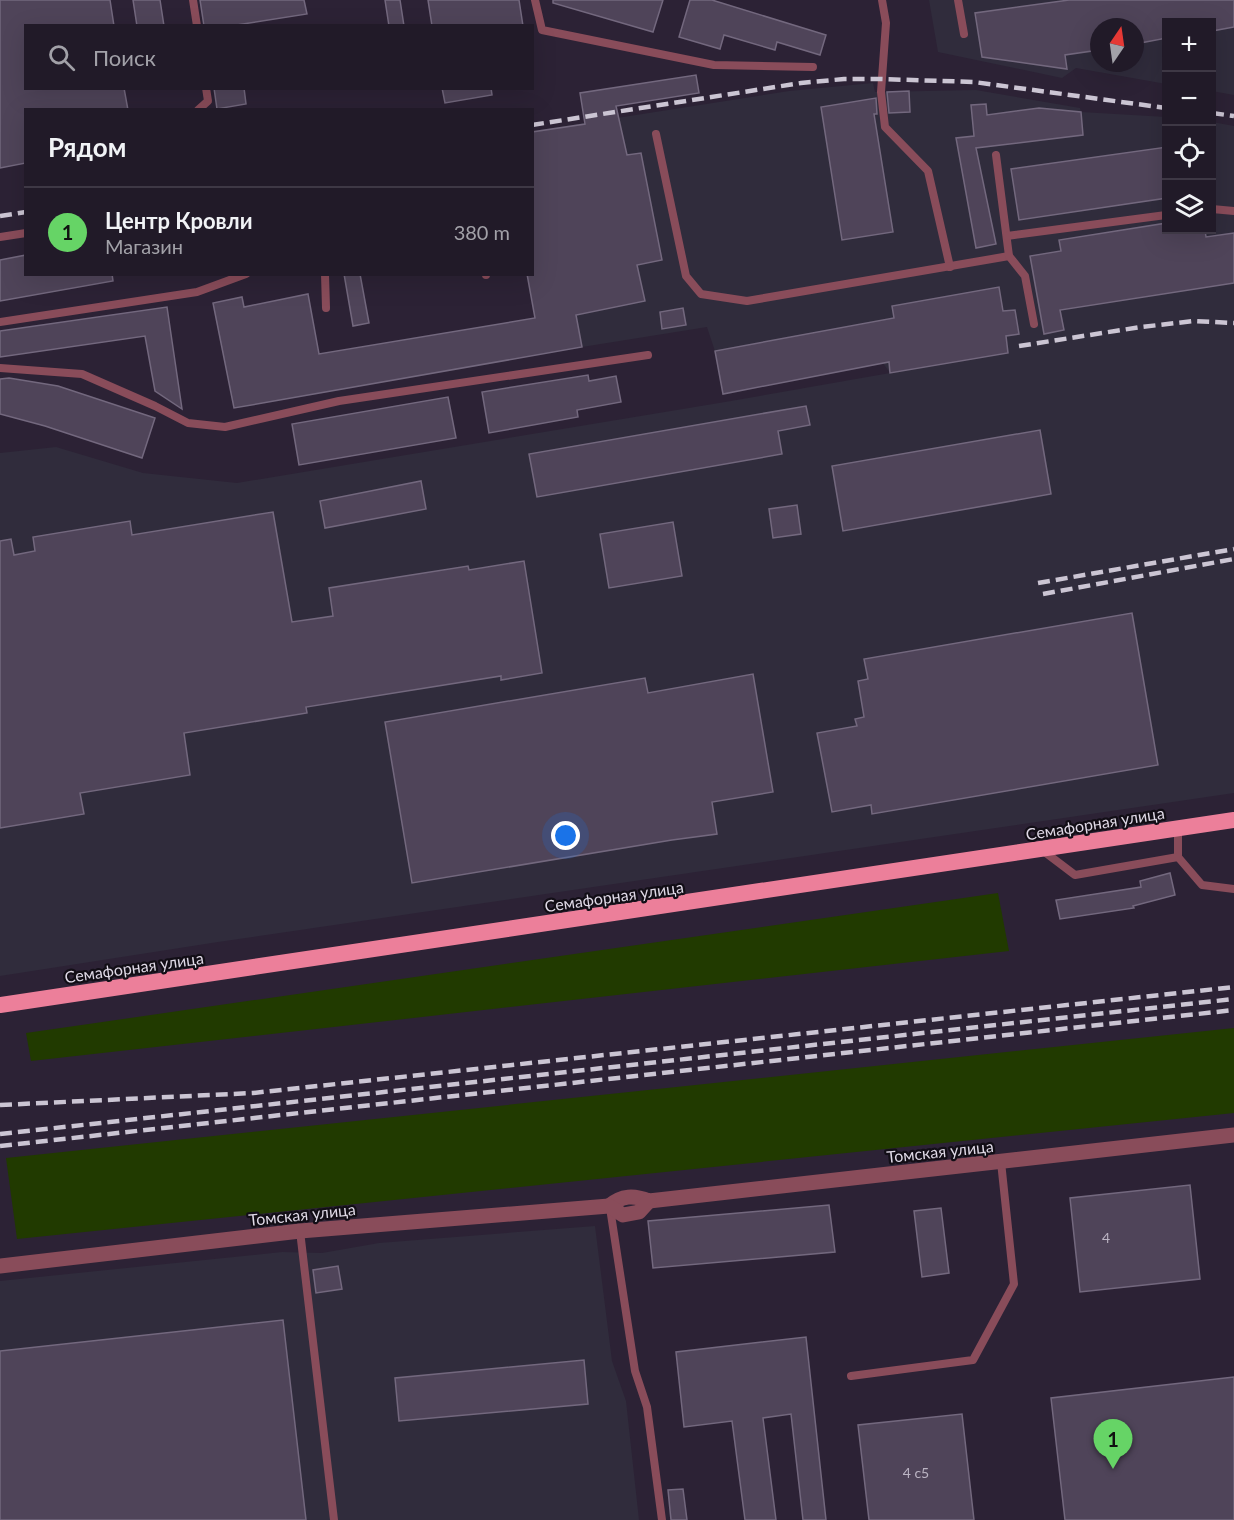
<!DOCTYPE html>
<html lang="ru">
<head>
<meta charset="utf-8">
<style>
  body { margin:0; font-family:Lato,sans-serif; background:#292330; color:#f1f3f6 }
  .controls { position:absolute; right:18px; top:18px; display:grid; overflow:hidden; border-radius:0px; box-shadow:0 6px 24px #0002 }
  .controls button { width:54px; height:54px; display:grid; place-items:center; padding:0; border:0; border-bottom:2px solid #3e3845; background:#211a28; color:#f1f3f6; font:30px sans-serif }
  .compass { position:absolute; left:1090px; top:18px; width:54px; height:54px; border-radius:50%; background:#211a28; box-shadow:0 6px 24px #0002; rotate:13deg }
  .you { position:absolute; left:566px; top:836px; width:21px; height:21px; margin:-15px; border:4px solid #fff; border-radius:50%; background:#1a73e8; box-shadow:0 0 0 9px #1a73e833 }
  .badge { display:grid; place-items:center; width:39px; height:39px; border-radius:50%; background:#66d466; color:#111; font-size:20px; font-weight:700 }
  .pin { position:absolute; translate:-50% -50px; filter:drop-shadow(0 2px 3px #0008) }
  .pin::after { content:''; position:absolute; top:32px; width:21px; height:18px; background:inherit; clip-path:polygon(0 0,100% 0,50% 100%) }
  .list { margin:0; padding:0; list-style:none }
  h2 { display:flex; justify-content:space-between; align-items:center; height:78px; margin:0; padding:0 24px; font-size:26px }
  h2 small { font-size:20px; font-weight:400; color:#a2a1a8 }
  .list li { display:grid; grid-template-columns:39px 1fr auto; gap:18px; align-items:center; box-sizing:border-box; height:90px; padding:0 24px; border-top:2px solid #3e3845 }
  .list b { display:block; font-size:22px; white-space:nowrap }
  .list p { margin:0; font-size:20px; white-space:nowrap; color:#a2a1a8 }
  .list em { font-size:20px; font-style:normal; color:#a2a1a8 }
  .icon { flex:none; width:33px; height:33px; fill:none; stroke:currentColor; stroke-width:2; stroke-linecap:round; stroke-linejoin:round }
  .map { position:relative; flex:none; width:1234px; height:1520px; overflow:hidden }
  .search { position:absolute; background:#211a28; box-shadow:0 6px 24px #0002; left:24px; top:24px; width:510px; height:66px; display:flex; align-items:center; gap:15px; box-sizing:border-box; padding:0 21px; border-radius:0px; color:#a2a1a8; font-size:22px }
  .panel { position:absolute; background:#211a28; box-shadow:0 6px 24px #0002; left:24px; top:108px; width:510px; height:168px; border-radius:0px }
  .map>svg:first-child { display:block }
  .industrial { fill:#302c3c; fill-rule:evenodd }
  .green { fill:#213a00 }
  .building { fill:#4f4459; stroke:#73687e; stroke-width:1.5 }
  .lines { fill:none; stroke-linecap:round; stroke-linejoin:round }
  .service { stroke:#894c5a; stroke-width:8 }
  .minor { stroke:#894c5a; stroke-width:15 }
  .trunk { stroke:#ec7f9a; stroke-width:16 }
  .rail { stroke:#cbc5d3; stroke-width:4.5; stroke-dasharray:12 6; stroke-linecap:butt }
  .labels { text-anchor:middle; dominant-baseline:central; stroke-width:4.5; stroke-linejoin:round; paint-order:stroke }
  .number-label { font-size:14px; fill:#bbb4c3 }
  .street-label { font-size:16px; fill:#dfd9e6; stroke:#120e16 }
</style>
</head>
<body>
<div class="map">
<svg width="1234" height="1520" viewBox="0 0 1234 1520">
  <rect width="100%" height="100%" fill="#2c2235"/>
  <g class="industrial">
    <path d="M 929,0 L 1234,0 L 1234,95 L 1212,91 L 1212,22 L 1166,22 L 1166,84 L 1076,68 L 1062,78 L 938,52 ZM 1099,27 L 1135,27 L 1135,63 L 1099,63 Z"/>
    <path d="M 873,83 L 875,92 L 976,90 L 1080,108 L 1081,112 L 1166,117 L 1166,230 L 1212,230 L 1212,122 L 1234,126 L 1234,793 L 218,942 L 0,976 L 0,453 L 56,447 L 143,473 L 237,483 L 725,402 L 890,373 L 883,363 L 723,394 L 715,351 L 707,327 L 582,347 L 540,130 L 789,91 Z"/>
    <path d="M 595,1226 L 612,1361 L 626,1401 L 639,1520 L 0,1520 L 0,1281 L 282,1252 L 322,1253 L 379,1243 Z"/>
  </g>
  <g class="green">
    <path d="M 998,893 L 1009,951 L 31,1061 L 26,1033 Z"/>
    <path d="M 1234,1028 L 1234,1113 L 17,1239 L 6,1158 Z"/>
  </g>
  <g class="building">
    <path d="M 0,0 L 110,0 L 114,26 L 26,26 L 26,88 L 124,88 L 128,110 L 26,110 L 26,163 L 0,168 Z"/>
    <path d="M 133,0 L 160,0 L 164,26 L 137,26 Z"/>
    <path d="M 200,0 L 304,0 L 307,14 L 230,26 L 204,26 Z"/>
    <path d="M 385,0 L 400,0 L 404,26 L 389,26 Z"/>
    <path d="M 428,0 L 519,0 L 523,26 L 432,26 Z"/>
    <path d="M 553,0 L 663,0 L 653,32 L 553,3 Z"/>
    <path d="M 690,0 L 712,0 L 826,35 L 820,55 L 777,42 L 775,50 L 724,35 L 720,49 L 679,37 Z"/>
    <path d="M 1069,0 L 1234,0 L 1234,27 L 1212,31 L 1212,22 L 1167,22 L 1167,38 L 1135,44 L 1135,27 L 1099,27 L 1099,50 L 1065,55 L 1067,69 L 982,57 L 975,13 Z"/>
    <path d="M 696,75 L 699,93 L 616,106 L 627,155 L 641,153 L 662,260 L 637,265 L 645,301 L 576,315 L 582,347 L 234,408 L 213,303 L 242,297 L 244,307 L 308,294 L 319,354 L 535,318 L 527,274 L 532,274 L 532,132 L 585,124 L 580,93 Z"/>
    <path d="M 214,88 L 244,88 L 246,104 L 217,109 Z"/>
    <path d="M 442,88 L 491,88 L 492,95 L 445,103 Z"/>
    <path d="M 909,91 L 910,112 L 889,113 L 887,92 Z"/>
    <path d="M 876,98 L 877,114 L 874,114 L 893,232 L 842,240 L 821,107 Z"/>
    <path d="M 986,104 L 987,115 L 1039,108 L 1081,112 L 1083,135 L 976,148 L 996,244 L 976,248 L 956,138 L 974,136 L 971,105 Z"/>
    <path d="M 1167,147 L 1167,198 L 1019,220 L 1011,169 Z"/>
    <path d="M 1167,223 L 1167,230 L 1205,230 L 1206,237 L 1234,233 L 1234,283 L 1060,310 L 1064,330 L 1044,334 L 1030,256 L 1061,251 L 1059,240 Z"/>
    <path d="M 26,255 L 26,274 L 112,274 L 113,281 L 0,301 L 0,260 Z"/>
    <path d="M 344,274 L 360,274 L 369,323 L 353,326 Z"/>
    <path d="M 999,287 L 1003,311 L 1015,310 L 1019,334 L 1006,336 L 1008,353 L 890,373 L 889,362 L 723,394 L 715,351 L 894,318 L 892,306 Z"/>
    <path d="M 167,307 L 182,409 L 155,391 L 145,336 L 0,357 L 0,331 Z"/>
    <path d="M 683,308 L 686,325 L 662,329 L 660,312 Z"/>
    <path d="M 588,375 L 589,381 L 616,376 L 621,402 L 577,410 L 578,417 L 489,433 L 482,392 Z"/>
    <path d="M 9,378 L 58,386 L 155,418 L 142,458 L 45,426 L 0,414 L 0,379 Z"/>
    <path d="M 448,397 L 456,438 L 299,465 L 292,424 Z"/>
    <path d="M 806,406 L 810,425 L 778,431 L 782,454 L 537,497 L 529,454 Z"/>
    <path d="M 1040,430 L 1051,494 L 843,531 L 832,466 Z"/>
    <path d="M 421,481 L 426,509 L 325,528 L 320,501 Z"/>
    <path d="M 797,505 L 801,534 L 773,538 L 769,509 Z"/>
    <path d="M 273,512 L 292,622 L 333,616 L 329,588 L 468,566 L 469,570 L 524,561 L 542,673 L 501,680 L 501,676 L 306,707 L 307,713 L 184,733 L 190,775 L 80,793 L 84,814 L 0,828 L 0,541 L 11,539 L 14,555 L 35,551 L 33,537 L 130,521 L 132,535 Z"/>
    <path d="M 673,522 L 682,576 L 609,588 L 600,534 Z"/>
    <path d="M 1132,613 L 1158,765 L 872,814 L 871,805 L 832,812 L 817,733 L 857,726 L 855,719 L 864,717 L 858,681 L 868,679 L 864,659 Z"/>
    <path d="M 753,674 L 773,792 L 712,802 L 717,834 L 672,840 L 412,883 L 385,722 L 645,678 L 648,693 Z"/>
    <path d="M 1170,873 L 1175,895 L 1133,906 L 1134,908 L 1060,919 L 1056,900 L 1141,887 L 1140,881 Z"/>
    <path d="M 1190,1185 L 1200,1279 L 1080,1292 L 1070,1198 Z"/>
    <path d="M 829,1205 L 835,1252 L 653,1268 L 648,1221 Z"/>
    <path d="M 941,1208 L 949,1273 L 922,1277 L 914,1211 Z"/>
    <path d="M 338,1266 L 342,1289 L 316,1293 L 313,1270 Z"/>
    <path d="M 283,1320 L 306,1520 L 0,1520 L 0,1351 Z"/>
    <path d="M 806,1337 L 826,1520 L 803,1520 L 791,1414 L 763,1418 L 776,1520 L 745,1520 L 732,1421 L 684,1427 L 676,1352 Z"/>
    <path d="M 584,1360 L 588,1404 L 399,1421 L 395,1378 Z"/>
    <path d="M 1234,1377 L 1234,1520 L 1065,1520 L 1051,1398 Z"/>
    <path d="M 962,1414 L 974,1520 L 869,1520 L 858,1425 Z"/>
    <path d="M 683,1489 L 687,1520 L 671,1520 L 668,1490 Z"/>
  </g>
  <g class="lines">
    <g class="service">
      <path d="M 193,0 L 197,26"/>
      <path d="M 535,0 L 542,30 L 714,65 L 813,67"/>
      <path d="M 882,0 L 886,23 L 881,92 L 885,127 L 928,171 L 950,267"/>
      <path d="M 958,0 L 964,34"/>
      <path d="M 198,110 L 208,101 L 206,88"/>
      <path d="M 656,134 L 686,276 L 701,294 L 747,301 L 1009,256"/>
      <path d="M 996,155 L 1009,256 L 1025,276 L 1034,324"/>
      <path d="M 1212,209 L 1234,211"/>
      <path d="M 1007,236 L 1166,215"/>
      <path d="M 0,237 L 26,233"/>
      <path d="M 325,274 L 326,308"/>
      <path d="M 486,274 L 486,275"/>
      <path d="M 0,322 L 197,292 L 246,274"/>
      <path d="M 0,368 L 82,374 L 155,406 L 188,423 L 225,427 L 339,401 L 648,355"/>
      <path d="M 1178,829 L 1178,857 L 1202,885 L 1234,889"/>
      <path d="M 1042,850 L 1075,875 L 1178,857"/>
      <path d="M 610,1208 L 635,1371 L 647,1407 L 662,1520"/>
      <path d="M 300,1231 L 334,1520"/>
      <path d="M 851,1376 L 973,1360 L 1014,1284 L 1001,1162"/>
    </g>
    <g class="minor">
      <path d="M 609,1206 C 622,1195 634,1195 649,1201 L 1234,1135"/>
      <path d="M 0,1266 L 300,1231 L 609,1206 L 623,1215 L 639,1212 L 649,1201"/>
    </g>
    <path class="trunk" d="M 0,1005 L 1234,820"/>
    <g class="rail">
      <path d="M 1212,113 L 1234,116"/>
      <path d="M 532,125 L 801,83 L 844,79 L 881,79 L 974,82 L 1166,108"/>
      <path d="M 0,216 L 26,212"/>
      <path d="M 1019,346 L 1141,327 L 1194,321 L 1234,323"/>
      <path d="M 1038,583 L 1234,549"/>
      <path d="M 1043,594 L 1234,559"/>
      <path d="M 0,1105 L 253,1093 L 1234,987"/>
      <path d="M 0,1134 L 1234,999"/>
      <path d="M 0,1146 L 1234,1010"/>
    </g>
  </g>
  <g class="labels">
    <g class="number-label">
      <text x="1106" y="1237">4</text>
      <text x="916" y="1472">4 с5</text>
    </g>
    <g class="street-label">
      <text transform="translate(1095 823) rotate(-9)">Семафорная улица</text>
      <text transform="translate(614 896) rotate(-8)">Семафорная улица</text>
      <text transform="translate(134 967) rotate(-8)">Семафорная улица</text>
      <text transform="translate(940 1151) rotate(-6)">Томская улица</text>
      <text transform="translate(302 1214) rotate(-6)">Томская улица</text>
    </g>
  </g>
</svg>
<div class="controls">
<button>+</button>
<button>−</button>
<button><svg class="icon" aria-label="locate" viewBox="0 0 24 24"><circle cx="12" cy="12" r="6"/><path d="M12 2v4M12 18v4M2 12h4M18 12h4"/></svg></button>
<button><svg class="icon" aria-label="layers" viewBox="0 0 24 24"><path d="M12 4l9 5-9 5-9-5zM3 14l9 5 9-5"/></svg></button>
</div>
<svg class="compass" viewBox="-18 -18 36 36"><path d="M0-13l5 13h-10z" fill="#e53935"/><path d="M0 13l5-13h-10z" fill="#a2a1a8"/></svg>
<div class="you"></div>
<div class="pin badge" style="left:1113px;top:1469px">1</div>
<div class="search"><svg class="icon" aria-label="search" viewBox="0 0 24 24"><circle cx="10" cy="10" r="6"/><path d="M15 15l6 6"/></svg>Поиск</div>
<section class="panel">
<h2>Рядом<small></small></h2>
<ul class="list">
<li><span class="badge">1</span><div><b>Центр Кровли</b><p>Магазин</p></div><em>380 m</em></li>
</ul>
</section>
</div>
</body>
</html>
